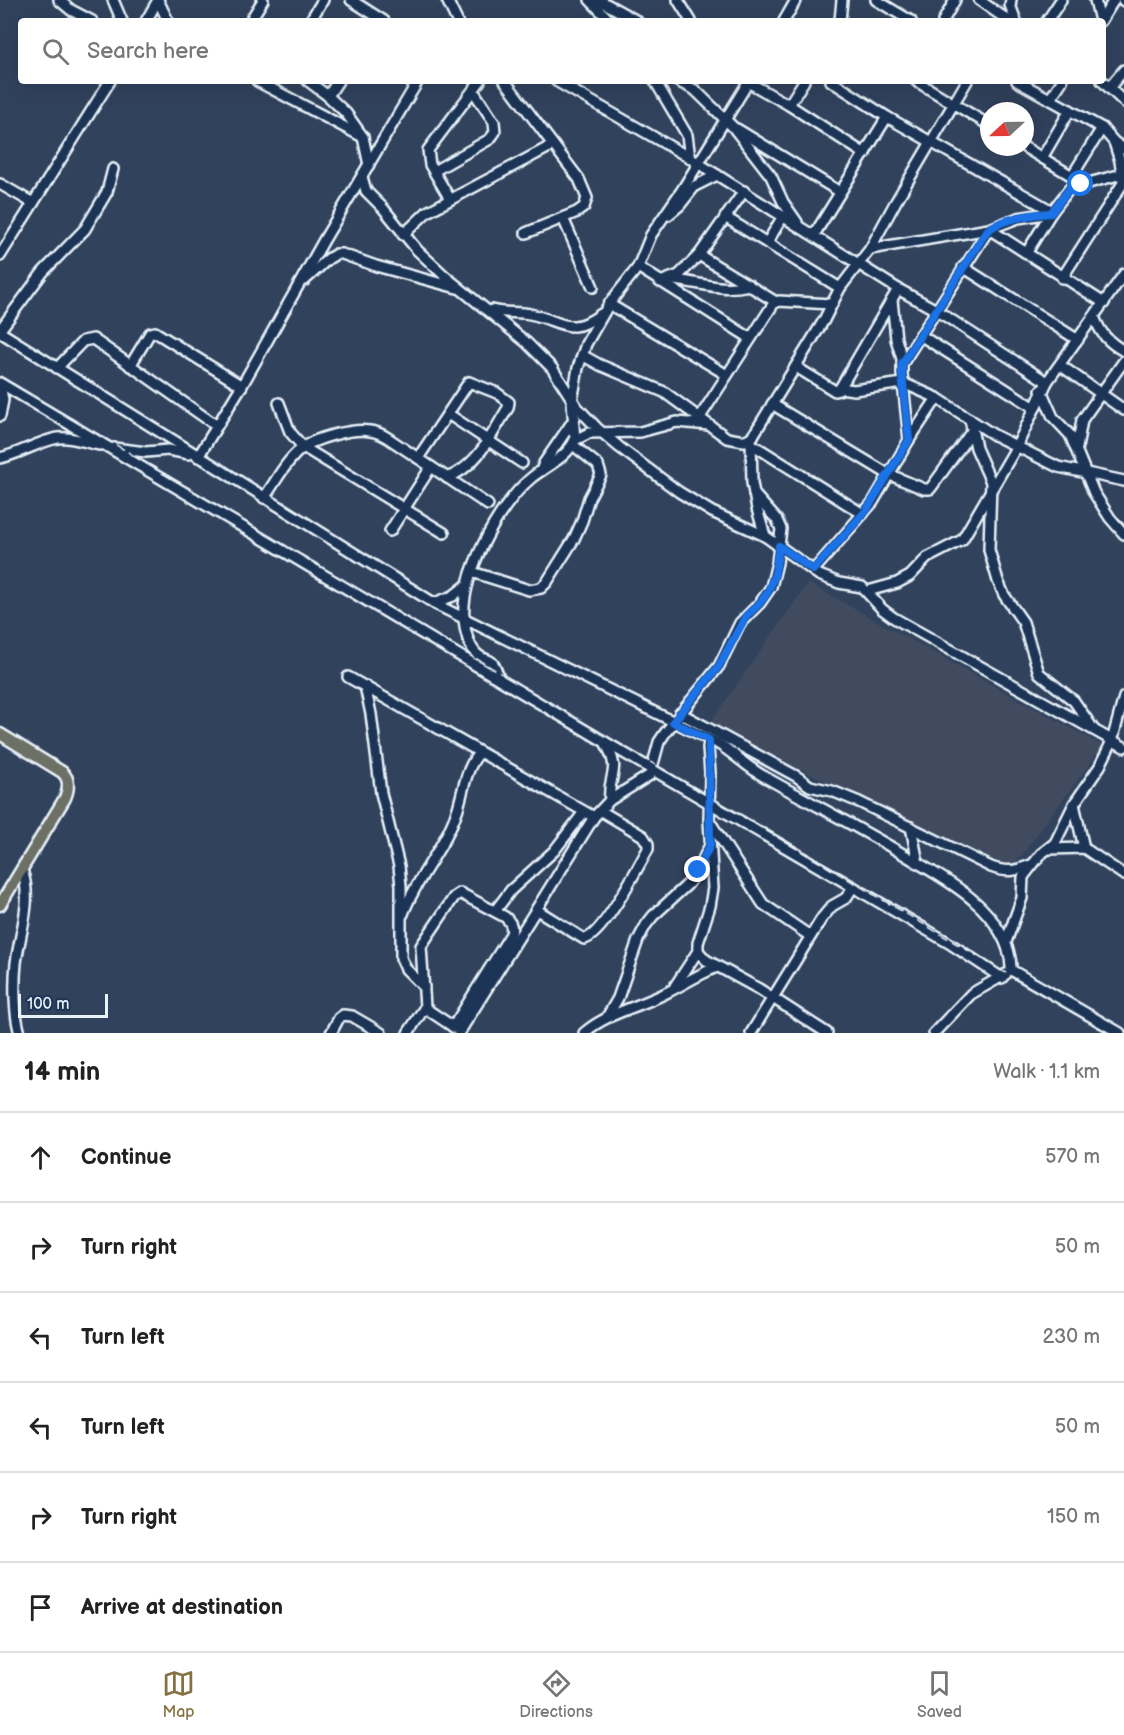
<!DOCTYPE html>
<html lang="en">
<head>
<meta charset="utf-8">
<style>
  body { margin:0; font-family:"Balsamiq Sans",sans-serif; background:#f6f6f6; color:#222 }
  .compass { position:absolute; left:980px; top:102px; width:54px; height:54px; border-radius:50%; background:#fff; box-shadow:0 6px 24px #0002; rotate:248deg }
  .scale { position:absolute; left:18px; bottom:15px; width:90px; box-sizing:border-box; padding-left:6px; border:3px solid #e8f1f8; border-top:0; font-size:16px; line-height:21px; white-space:nowrap; color:#e8f1f8; -webkit-text-stroke:4px #1d3557; paint-order:stroke }
  .stop { position:absolute; width:18px; height:18px; margin:-14px; border:4px solid #1a73e8; border-radius:50%; background:#fff }
  .stop.end { background:#1a73e8; border-color:#fff; box-shadow:0 2px 6px #0008 }
  .list { margin:0; padding:0; list-style:none }
  h2 { display:flex; justify-content:space-between; align-items:center; height:78px; margin:0; padding:0 24px; font-size:26px }
  h2 small { font-size:20px; font-weight:400; color:#767676 }
  .list li { display:grid; grid-template-columns:39px 1fr auto; gap:18px; align-items:center; box-sizing:border-box; height:90px; padding:0 24px; border-top:2px solid #e0e0e0 }
  .list b { display:block; font-size:22px; white-space:nowrap }
  .list em { font-size:20px; font-style:normal; color:#767676 }
  .icon { flex:none; width:33px; height:33px; fill:none; stroke:currentColor; stroke-width:2; stroke-linecap:round; stroke-linejoin:round }
  .map { position:relative; flex:none; width:1124px; height:1033px; overflow:hidden }
  .search { position:absolute; background:#fff; box-shadow:0 6px 24px #0002; left:18px; right:18px; top:18px; height:66px; display:flex; align-items:center; gap:15px; box-sizing:border-box; padding:0 21px; border-radius:6px; color:#767676; font-size:22px }
  .sheet { height:618px; background:#fff }
  nav { display:flex; justify-content:space-around; align-items:center; box-sizing:border-box; height:84px; border-top:2px solid #e0e0e0; background:#fff; font-size:16px; color:#767676 }
  nav a { display:grid; justify-items:center; gap:3px }
  nav .on { color:#857141 }
  .map>svg:first-child { display:block }
  .built { fill:#3f4c61 }
  .lines { fill:none; stroke-linecap:round; stroke-linejoin:round }
  .minor-casing { stroke:#e8f1f8; stroke-width:14 }
  .major-casing { stroke:#e8f1f8; stroke-width:15 }
  .minor { stroke:#1d3557; stroke-width:9 }
  .major { stroke:#6c7065; stroke-width:10 }
  .rail { stroke:#e8f1f8; stroke-width:1.5; stroke-dasharray:9 4.5; stroke-linecap:butt }
  .route { stroke:#1a73e8; stroke-width:8 }
</style>
</head>
<body>
<div class="map">
<svg width="1124" height="1033" viewBox="0 0 1124 1033">
  <rect width="100%" height="100%" fill="#31425d"/>
  <filter id="ink" filterUnits="userSpaceOnUse"><feTurbulence type="fractalNoise" baseFrequency=".0167" numOctaves="2"/><feDisplacementMap in="SourceGraphic" scale="12" xChannelSelector="R" yChannelSelector="G"/><feConvolveMatrix kernelMatrix="1 2 1 2 8 2 1 2 1" color-interpolation-filters="sRGB"/></filter>
  <g filter="url(#ink)">
    <path class="built" d="M 808,583 L 1103,746 L 1012,868 L 708,726 Z"/>
    <g class="lines">
      <g class="minor-casing">
        <g id="minor">
          <path d="M 59,0 L 71,10 L 92,21"/>
          <path d="M 113,0 L 122,21"/>
          <path d="M 158,0 L 168,21"/>
          <path d="M 351,0 L 384,21"/>
          <path d="M 447,0 L 457,21"/>
          <path d="M 590,0 L 610,21"/>
          <path d="M 599,0 L 637,21"/>
          <path d="M 678,0 L 691,21"/>
          <path d="M 876,0 L 911,21"/>
          <path d="M 979,0 L 1009,21"/>
          <path d="M 1011,0 L 1010,5 L 1016,21"/>
          <path d="M 1095,0 L 1100,21"/>
          <path d="M 1123,0 L 1124,1"/>
          <path d="M 146,21 L 158,0"/>
          <path d="M 250,21 L 263,0"/>
          <path d="M 310,21 L 323,0"/>
          <path d="M 784,21 L 796,0"/>
          <path d="M 840,21 L 842,0"/>
          <path d="M 943,21 L 955,0"/>
          <path d="M 1047,21 L 1061,0"/>
          <path d="M 1101,21 L 1114,0"/>
          <path d="M 257,81 L 363,137"/>
          <path d="M 308,81 L 328,96 L 346,113 L 363,137 L 369,165"/>
          <path d="M 505,81 L 579,179 L 587,198 L 584,207 L 577,212 L 526,233"/>
          <path d="M 556,81 L 690,158 L 898,289 L 936,310 L 1047,382"/>
          <path d="M 655,81 L 687,135 L 690,158"/>
          <path d="M 677,81 L 695,90 L 733,127 L 771,176 L 783,202 L 797,222"/>
          <path d="M 746,81 L 789,105 L 865,154"/>
          <path d="M 831,81 L 887,117 L 1052,211"/>
          <path d="M 916,81 L 989,125"/>
          <path d="M 1017,81 L 1102,128 L 1114,142 L 1124,149"/>
          <path d="M 1102,81 L 1124,102"/>
          <path d="M 1109,88 L 1124,70"/>
          <path d="M 328,96 L 338,81"/>
          <path d="M 1050,99 L 1062,81"/>
          <path d="M 789,105 L 804,81"/>
          <path d="M 737,129 L 840,192"/>
          <path d="M 1114,142 L 1120,161 L 1123,180"/>
          <path d="M 1024,147 L 1072,176 L 1081,184"/>
          <path d="M 1042,158 L 1070,110"/>
          <path d="M 434,171 L 490,139 L 495,132 L 494,122 L 474,92"/>
          <path d="M 1072,176 L 1102,128"/>
          <path d="M 362,177 L 366,191 L 383,208 L 417,250 L 446,277 L 526,342 L 552,368 L 577,407 L 598,429 L 619,447 L 679,492 L 712,512 L 765,536 L 819,575 L 839,583 L 862,587 L 882,609 L 894,618 L 1124,747"/>
          <path d="M 0,184 L 33,203"/>
          <path d="M 450,199 L 430,165 L 428,150 L 480,81"/>
          <path d="M 668,215 L 680,205 L 695,186 L 717,175"/>
          <path d="M 725,217 L 840,288"/>
          <path d="M 563,218 L 593,287"/>
          <path d="M 403,235 L 427,212 L 553,145"/>
          <path d="M 814,235 L 887,117"/>
          <path d="M 767,243 L 783,216"/>
          <path d="M 870,249 L 989,229 L 1104,303"/>
          <path d="M 1027,252 L 1051,213 L 1070,188 L 1122,174"/>
          <path d="M 699,255 L 776,302"/>
          <path d="M 0,256 L 110,81"/>
          <path d="M 638,267 L 750,338"/>
          <path d="M 963,267 L 1078,340"/>
          <path d="M 1062,278 L 1123,183"/>
          <path d="M 305,280 L 328,259 L 336,254 L 342,254 L 376,266 L 457,288"/>
          <path d="M 672,280 C 701,282 719,292 749,285"/>
          <path d="M 660,282 L 679,275 L 699,255 L 744,191"/>
          <path d="M 892,300 L 896,339 L 902,359 L 902,374 L 909,440"/>
          <path d="M 609,304 L 727,375"/>
          <path d="M 492,310 C 505,314 517,311 530,314 C 561,320 569,338 601,314"/>
          <path d="M 1094,317 C 1101,334 1108,342 1124,351"/>
          <path d="M 0,330 L 43,272 L 85,229 L 107,192 L 113,169"/>
          <path d="M 0,332 L 437,605 L 717,743 C 734,753 748,768 765,777 C 814,805 864,830 913,860 C 933,872 955,884 973,900 C 993,917 1012,944 1011,970 L 1120,1033"/>
          <path d="M 920,335 L 1035,408"/>
          <path d="M 582,355 L 600,365 L 664,392 L 727,438 L 744,441 L 753,436"/>
          <path d="M 902,364 L 989,229 L 1018,218 L 1051,213"/>
          <path d="M 1060,365 L 1124,410"/>
          <path d="M 130,366 L 150,333 L 155,332 L 242,386"/>
          <path d="M 796,367 L 835,391 L 839,390 L 898,289"/>
          <path d="M 57,368 L 83,341 L 93,339 L 217,426"/>
          <path d="M 0,383 L 605,742 L 949,943 L 1002,978"/>
          <path d="M 0,385 L 3,400 L 0,416"/>
          <path d="M 840,388 L 854,390 L 903,383 L 937,398 L 994,435 L 1058,467 L 1124,481"/>
          <path d="M 1041,390 L 1053,417 L 1070,435 L 1094,493 L 1110,518 L 1124,534"/>
          <path d="M 279,403 L 290,432 L 303,447 L 444,533"/>
          <path d="M 772,404 L 888,474 L 924,489 L 930,489 L 933,485 L 972,431"/>
          <path d="M 448,414 L 522,463"/>
          <path d="M 700,417 L 774,303 L 779,301 L 831,304"/>
          <path d="M 970,419 L 976,448 L 991,482 L 989,550 L 998,581 L 1004,595 L 1023,622 L 1039,673 L 1074,701 L 1094,730"/>
          <path d="M 575,440 L 589,433 L 640,432 L 677,422 L 709,425"/>
          <path d="M 750,443 L 863,514"/>
          <path d="M 114,448 L 146,452 L 168,450 L 189,454"/>
          <path d="M 1077,448 L 1082,420 L 1124,361"/>
          <path d="M 198,457 L 244,382 L 324,240 L 418,81"/>
          <path d="M 0,458 C 20,454 39,441 58,438 C 71,436 87,443 100,445"/>
          <path d="M 418,458 L 469,382 L 497,393 L 509,402 L 508,408 C 491,435 478,466 447,478"/>
          <path d="M 541,471 L 544,463 L 575,418"/>
          <path d="M 264,498 C 275,483 285,462 300,450 C 313,438 353,428 370,431 C 377,432 382,434 388,438 L 488,505"/>
          <path d="M 390,531 L 431,467"/>
          <path d="M 765,536 L 757,509 L 752,483 L 751,439 L 824,320 L 840,288 L 870,249 L 895,203 L 967,81"/>
          <path d="M 813,571 L 873,502 L 909,440 L 937,398"/>
          <path d="M 472,572 L 529,590 L 541,588 L 547,582 L 574,539 L 582,521 L 589,498 L 601,475 L 598,465 L 573,445"/>
          <path d="M 868,591 L 897,583 L 910,576 L 927,558 L 962,540 L 1017,446 L 1047,382 L 1124,274"/>
          <path d="M 434,603 L 453,596 L 467,585"/>
          <path d="M 348,677 L 594,817"/>
          <path d="M 499,679 C 492,651 486,666 474,651 C 468,643 465,629 464,620 C 460,577 498,506 530,479 C 545,466 566,459 575,440 L 572,401 L 578,368 L 586,344 L 609,304 L 638,267 L 651,235 L 682,190 L 749,81"/>
          <path d="M 365,686 L 371,714 L 381,793 L 399,866 L 401,886 L 401,958 L 406,969 L 424,987"/>
          <path d="M 680,713 L 796,776 L 810,786 L 832,791 L 859,802 L 991,867 C 1007,873 1016,871 1031,865"/>
          <path d="M 605,742 C 623,774 607,773 610,800"/>
          <path d="M 1074,804 L 1084,848"/>
          <path d="M 710,822 L 763,904 L 810,936"/>
          <path d="M 911,827 L 918,863"/>
          <path d="M 1049,849 L 1084,848 L 1124,875"/>
          <path d="M 537,910 L 584,939 C 602,937 638,867 648,849 L 648,844 L 643,836 L 601,811"/>
          <path d="M 495,911 L 511,890 L 554,851 L 584,812"/>
          <path d="M 403,914 C 417,876 446,847 458,808 C 464,788 466,768 479,753"/>
          <path d="M 1006,942 L 1022,898 L 1023,877 L 1041,854 L 1055,843 L 1074,804 L 1100,766 L 1112,741 L 1124,697"/>
          <path d="M 698,951 L 706,960 L 759,989 L 827,1033"/>
          <path d="M 675,986 L 698,951 L 698,943 L 710,906 L 713,888 L 709,820 L 710,772 L 708,748 L 709,740"/>
          <path d="M 425,1008 L 458,1030"/>
          <path d="M 607,1017 L 618,998 L 638,940 L 646,925 L 653,916 L 688,884 L 698,870 L 710,845"/>
          <path d="M 20,1033 C 14,1015 14,982 16,963 C 20,931 33,902 22,870"/>
          <path d="M 331,1033 L 339,1018 L 343,1015 L 352,1016 L 381,1033"/>
          <path d="M 408,1033 L 425,1007 L 421,946 L 454,897 L 460,893 L 505,917 C 511,922 513,927 511,934 L 453,1027"/>
          <path d="M 459,1033 L 594,817 L 610,800 L 650,775 L 659,742 L 665,733 L 719,666 L 740,623 L 760,603 L 771,587 L 777,563 L 781,529 L 777,520 L 754,494"/>
          <path d="M 584,1033 C 608,1012 640,1007 668,992 C 684,984 699,974 717,967"/>
          <path d="M 751,1033 L 822,918 L 832,906 L 846,898 L 853,887"/>
          <path d="M 934,1033 L 971,994 L 1006,974"/>
        </g>
      </g>
      <g class="major-casing">
        <path id="major" d="M 0,734 L 62,772 C 70,779 69,788 65,798 L 0,905"/>
      </g>
      <use href="#minor" class="minor"/>
      <use href="#major" class="major"/>
      <path class="rail" d="M 0,376 L 1107,1033"/>
    </g>
  </g>
  <g class="lines" filter="url(#ink)">
    <path class="route" d="M 698,870 L 710,845 L 709,740 L 673,722 L 719,666 L 746,616 L 760,603 L 768,592 L 775,574 L 779,546 L 813,570 L 866,511 L 909,440 L 902,374 L 902,364 L 986,232 C 998,219 1033,214 1051,213 L 1070,188 L 1081,184"/>
  </g>
</svg>
<svg class="compass" viewBox="-18 -18 36 36"><path d="M0-13l5 13h-10z" fill="#e53935"/><path d="M0 13l5-13h-10z" fill="#767676"/></svg>
<div class="scale">100 m</div>
<div class="stop" style="left:1081px;top:184px"></div>
<div class="stop end" style="left:698px;top:870px"></div>
<div class="search"><svg class="icon" aria-label="search" viewBox="0 0 24 24"><circle cx="10" cy="10" r="6"/><path d="M15 15l6 6"/></svg>Search here</div>
</div>
<section class="sheet">
<h2>14 min<small>Walk · 1.1 km</small></h2>
<ul class="list">
<li><svg class="icon" aria-label="ahead" viewBox="0 0 24 24"><path d="M12 20V5M6 11l6-6 6 6"/></svg><div><b>Continue</b></div><em>570 m</em></li>
<li><svg class="icon" aria-label="right" viewBox="0 0 24 24"><path d="M7 20v-9h11M14 6l5 5-5 5"/></svg><div><b>Turn right</b></div><em>50 m</em></li>
<li><svg class="icon" aria-label="left" viewBox="0 0 24 24"><path d="M17 20v-9H6M10 6l-5 5 5 5"/></svg><div><b>Turn left</b></div><em>230 m</em></li>
<li><svg class="icon" aria-label="left" viewBox="0 0 24 24"><path d="M17 20v-9H6M10 6l-5 5 5 5"/></svg><div><b>Turn left</b></div><em>50 m</em></li>
<li><svg class="icon" aria-label="right" viewBox="0 0 24 24"><path d="M7 20v-9h11M14 6l5 5-5 5"/></svg><div><b>Turn right</b></div><em>150 m</em></li>
<li><svg class="icon" aria-label="arrive" viewBox="0 0 24 24"><path d="M6 21V4h12l-3 4 3 4H6"/></svg><div><b>Arrive at destination</b></div></li>
</ul>
</section>
<nav>
<a class="on"><svg class="icon" aria-label="map" viewBox="0 0 24 24"><path d="M3 6l6-2 6 2 6-2v14l-6 2-6-2-6 2zM9 4v14M15 6v14"/></svg>Map</a>
<a><svg class="icon" aria-label="directions" viewBox="0 0 24 24"><path d="M12 3l9 9-9 9-9-9zM9 14v-3h6M13 9l2 2-2 2"/></svg>Directions</a>
<a><svg class="icon" aria-label="saved" viewBox="0 0 24 24"><path d="M7 4h10v16l-5-4-5 4z"/></svg>Saved</a>
</nav>
</body>
</html>
